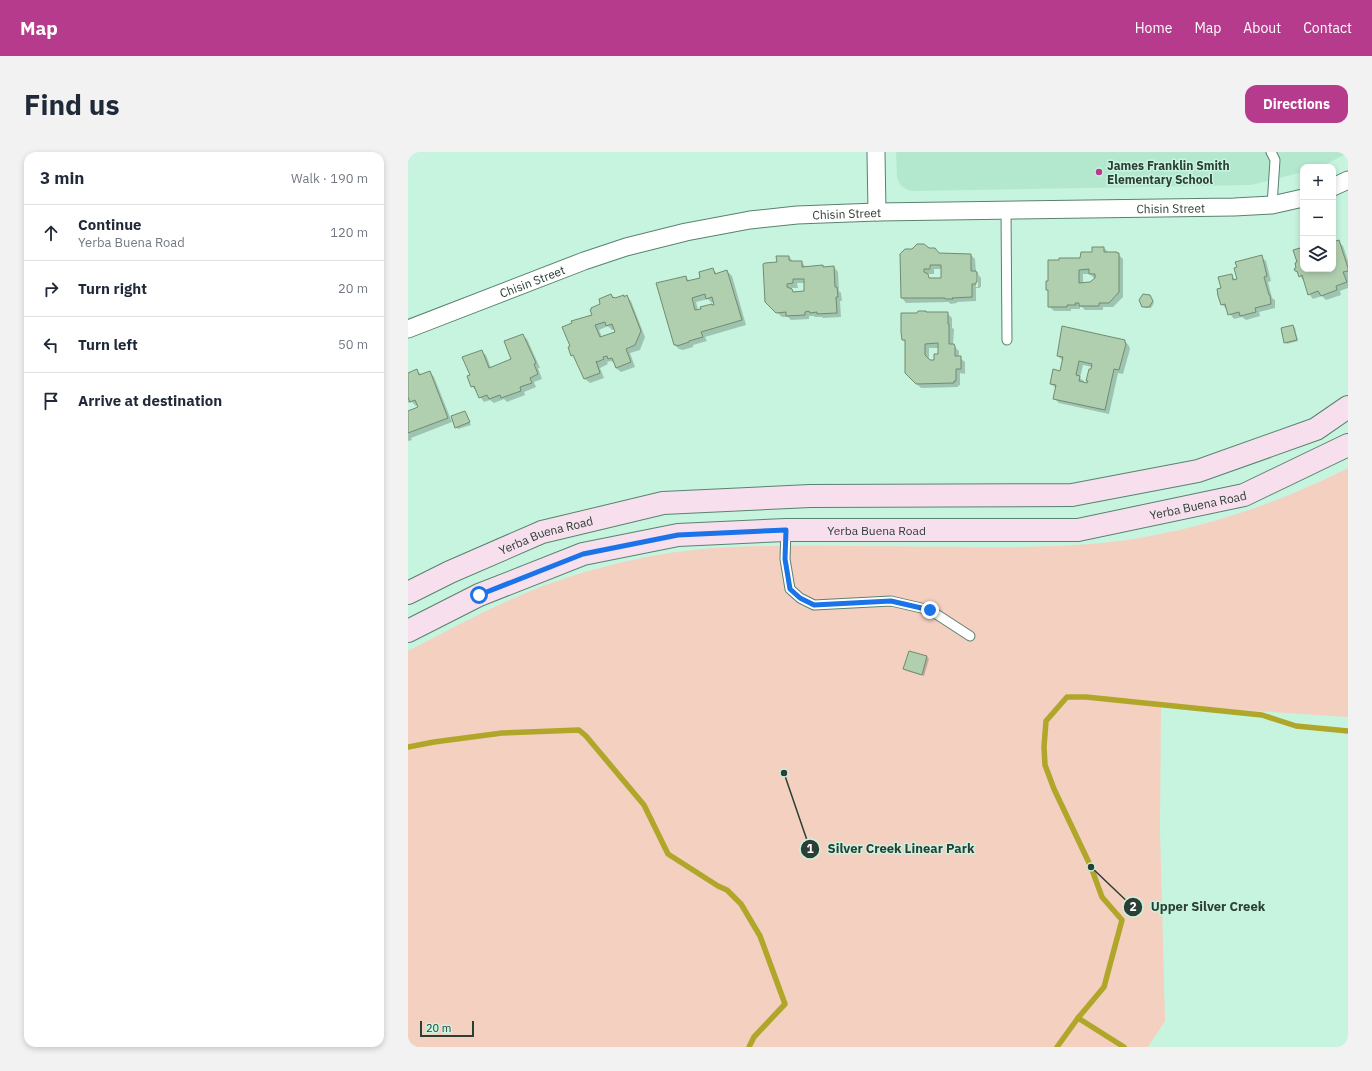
<!DOCTYPE html>
<html lang="en">
<head>
<meta charset="utf-8">
<style>
  body { margin:0; font-family:"IBM Plex Sans",sans-serif; background:#f2f2f3; color:#1f2937 }
  .controls { position:absolute; right:12px; top:12px; display:grid; overflow:hidden; border-radius:8px; box-shadow:0 2px 6px #0003 }
  .controls button { width:36px; height:36px; display:grid; place-items:center; padding:0; border:0; border-bottom:1px solid #e0e1e3; background:#fff; color:#1f2937; font:20px sans-serif }
  .scale { position:absolute; left:12px; bottom:10px; width:54px; box-sizing:border-box; padding-left:4px; border:2px solid #2c3e35; border-top:0; font-size:11px; line-height:14px; white-space:nowrap; color:#2c3e35; -webkit-text-stroke:3px #c7f4de; paint-order:stroke }
  .stop { position:absolute; width:12px; height:12px; margin:-9px; border:3px solid #1a73e8; border-radius:50%; background:#fff }
  .stop.end { background:#1a73e8; border-color:#fff; box-shadow:0 1px 4px #0008 }
  .list { margin:0; padding:0; list-style:none }
  h2 { display:flex; justify-content:space-between; align-items:center; height:52px; margin:0; padding:0 16px; font-size:17px }
  h2 small { font-size:13px; font-weight:400; color:#747a83 }
  .list li { display:grid; grid-template-columns:26px 1fr auto; gap:12px; align-items:center; box-sizing:border-box; height:56px; padding:0 16px; border-top:1px solid #e0e1e3 }
  .list b { display:block; font-size:15px; white-space:nowrap }
  .list p { margin:0; font-size:13px; white-space:nowrap; color:#747a83 }
  .list em { font-size:13px; font-style:normal; color:#747a83 }
  .icon { flex:none; width:22px; height:22px; fill:none; stroke:currentColor; stroke-width:2; stroke-linecap:round; stroke-linejoin:round }
  .map { position:relative; flex:none; width:940px; height:895px; overflow:hidden; border-radius:12px }
  header { display:flex; align-items:center; gap:24px; box-sizing:border-box; height:56px; padding:0 20px; background:#b63b8c; color:#fff }
  header strong { font-size:19px }
  nav { display:flex; gap:22px; margin-inline-start:auto; font-size:14px }
  .intro { display:flex; align-items:center; justify-content:space-between; box-sizing:border-box; height:96px; padding:0 24px }
  h1 { margin:0; font-size:28px }
  .button { padding:10px 18px; border-radius:12px; background:#b63b8c; color:#fff; font-size:14px; font-weight:700 }
  main { display:flex; gap:24px; padding:0 24px }
  aside { flex:1; background:#fff; border-radius:12px; box-shadow:0 2px 6px #0003 }
  .map>svg:first-child { display:block }
  .built { fill:#b3e8cf }
  .green { fill:#f4d0c1 }
  .shadow { fill:#0003; fill-rule:evenodd }
  .lines { fill:none; stroke-linecap:round; stroke-linejoin:round }
  .stream { stroke:#b0a62a; stroke-width:5.5 }
  .building { fill:#b0cfaf; stroke:#708c6f; fill-rule:evenodd }
  .service-casing { stroke:#59826f; stroke-width:11 }
  .minor-casing { stroke:#59826f; stroke-width:19 }
  .secondary-casing { stroke:#59826f; stroke-width:24 }
  .service { stroke:#fff; stroke-width:9 }
  .minor { stroke:#fff; stroke-width:17 }
  .secondary { stroke:#f8dfee; stroke-width:22 }
  .route { stroke:#1a73e8; stroke-width:5 }
  .poi-dot { fill:#b63b8c; stroke:#c7f4de; stroke-width:1.5 }
  .labels { text-anchor:middle; dominant-baseline:central; stroke-width:3; stroke-linejoin:round; paint-order:stroke }
  .poi-label { font-size:12px; font-weight:bold; fill:#2c3e35; stroke:#c7f4de; text-anchor:start }
  .street-label { font-size:12px; fill:#2c3e35; stroke:#c7f4de }
  .leader { fill:none; stroke:#2c3e35; stroke-width:1.5 }
  .callout-dot { fill:#2c3e35; stroke:#c7f4de; stroke-width:1.5 }
  .mark-label { font-size:12px; text-anchor:middle; font-weight:bold; fill:#fff }
  .callout-label { font-size:13px; text-anchor:middle; font-weight:bold; fill:#2c3e35; stroke:#c7f4de; stroke-width:3; stroke-linejoin:round; paint-order:stroke }
</style>
</head>
<body>
<header>
<strong>Map</strong>
<nav><a>Home</a><a>Map</a><a>About</a><a>Contact</a></nav>
</header>
<div class="intro"><h1>Find us</h1><a class="button">Directions</a></div>
<main>
<aside>
<h2>3 min<small>Walk · 190 m</small></h2>
<ul class="list">
<li><svg class="icon" aria-label="ahead" viewBox="0 0 24 24"><path d="M12 20V5M6 11l6-6 6 6"/></svg><div><b>Continue</b><p>Yerba Buena Road</p></div><em>120 m</em></li>
<li><svg class="icon" aria-label="right" viewBox="0 0 24 24"><path d="M7 20v-9h11M14 6l5 5-5 5"/></svg><div><b>Turn right</b></div><em>20 m</em></li>
<li><svg class="icon" aria-label="left" viewBox="0 0 24 24"><path d="M17 20v-9H6M10 6l-5 5 5 5"/></svg><div><b>Turn left</b></div><em>50 m</em></li>
<li><svg class="icon" aria-label="arrive" viewBox="0 0 24 24"><path d="M6 21V4h12l-3 4 3 4H6"/></svg><div><b>Arrive at destination</b></div></li>
</ul>
</aside>
<div class="map">
<svg width="940" height="895" viewBox="0 0 940 895">
  <rect width="100%" height="100%" fill="#c7f4de"/>
  <path class="built" d="M 488,0 L 940,0 L 940,1 L 912,15 L 895,15 L 895,20 L 843,33 L 506,39 L 500,38 L 493,34 L 489,26 Z"/>
  <path class="green" d="M 940,316 L 940,565 L 753,553 L 752,677 L 757,869 L 740,895 L 0,895 L 0,499 C 43,477 87,453 132,435 C 170,421 210,410 250,403 C 313,392 376,394 440,394 C 484,394 528,395 572,395 C 613,395 653,395 694,391 C 780,382 863,355 940,316 Z"/>
  <g class="shadow">
    <path d="M 930,89 L 935,94 L 940,109 L 940,136 L 932,139 L 933,143 L 918,148 L 914,144 L 905,147 L 901,142 L 896,129 L 888,119 L 895,98 L 895,117 L 925,117 L 925,91 Z"/>
    <path d="M 696,96 L 700,100 L 710,102 L 715,107 L 715,145 L 705,155 L 695,155 L 695,158 L 677,158 L 674,155 L 672,155 L 672,157 L 663,157 L 663,159 L 646,159 L 641,154 L 641,140 L 639,138 L 673,107 ZM 675,122 L 682,122 L 687,127 L 682,131 L 675,132 Z"/>
    <path d="M 493,103 L 563,103 L 567,107 L 568,120 L 573,126 L 573,135 L 572,135 L 572,136 L 568,136 L 568,149 L 549,150 L 549,151 L 542,152 L 541,150 L 498,151 L 494,146 ZM 526,117 L 534,117 L 534,127 L 523,127 L 520,124 L 520,122 L 526,122 ZM 568,123 L 570,123 L 570,135 L 568,135 Z"/>
    <path d="M 381,105 L 385,109 L 394,110 L 398,116 L 415,114 L 416,116 L 426,115 L 430,120 L 431,139 L 433,141 L 434,149 L 432,149 L 433,165 L 415,166 L 414,165 L 407,165 L 406,164 L 401,164 L 401,167 L 383,168 L 380,165 L 374,165 L 363,155 L 370,111 ZM 389,131 L 397,131 L 397,140 L 384,140 L 384,136 L 390,136 Z"/>
    <path d="M 853,105 L 858,109 L 863,129 L 860,130 L 864,146 L 867,148 L 867,156 L 851,160 L 852,164 L 838,168 L 834,165 L 826,167 L 814,152 L 814,137 L 823,123 L 828,128 L 830,127 Z"/>
    <path d="M 305,117 L 309,122 L 319,119 L 324,124 L 338,173 L 297,185 L 299,189 L 285,193 L 285,195 L 275,198 L 271,197 L 267,193 L 277,125 L 282,129 L 293,126 ZM 300,147 L 304,151 L 306,150 L 307,154 L 290,158 L 288,150 Z"/>
    <path d="M 203,143 L 207,147 L 216,144 L 217,145 L 219,145 L 223,149 L 237,185 L 232,198 L 222,201 L 227,215 L 213,220 L 208,216 L 207,211 L 203,209 L 199,210 L 200,212 L 192,216 L 196,226 L 182,231 L 177,227 L 161,196 L 163,195 L 164,170 L 185,162 ZM 200,174 L 204,178 L 207,177 L 208,180 L 194,185 L 191,178 Z"/>
    <path d="M 743,146 L 746,151 L 743,156 L 737,156 L 735,154 Z"/>
    <path d="M 519,161 L 539,161 L 544,166 L 544,176 L 546,177 L 545,193 L 551,199 L 551,205 L 557,210 L 557,222 L 552,221 L 552,233 L 550,234 L 550,235 L 513,236 L 498,221 L 498,190 L 495,188 ZM 521,196 L 531,196 L 531,203 L 527,209 L 521,208 Z"/>
    <path d="M 885,174 L 887,176 L 890,189 L 879,192 L 877,190 Z"/>
    <path d="M 114,183 L 119,187 L 132,216 L 130,216 L 134,227 L 126,230 L 128,235 L 116,240 L 117,243 L 99,250 L 96,247 L 86,251 L 82,248 L 76,250 L 64,234 L 63,223 L 73,199 L 78,203 L 83,216 L 104,208 Z"/>
    <path d="M 717,189 L 721,194 L 722,197 L 715,222 L 710,221 L 701,262 L 651,251 L 646,246 L 649,237 L 643,232 L 653,220 L 654,208 L 650,204 ZM 675,213 L 684,215 L 679,229 L 680,232 L 676,231 L 676,229 L 672,226 Z"/>
    <path d="M 9,219 L 14,223 L 22,220 L 26,225 L 44,270 L 3,286 L 4,288 L 0,289 L 0,260 L 12,256 L 10,253 L 8,254 L 4,250 L 0,251 L 0,222 Z"/>
    <path d="M 57,260 L 63,273 L 50,277 L 48,275 Z"/>
    <path d="M 501,500 L 519,505 L 521,507 L 516,524 L 499,519 L 497,517 Z"/>
  </g>
  <g class="lines">
    <g class="stream">
      <path d="M 0,595 L 26,590 L 94,581 L 171,578 L 178,584 L 236,653 L 260,702 L 310,734 L 319,738 L 333,752 L 352,784 L 377,852 L 346,885 L 341,895"/>
      <path d="M 670,866 L 716,895"/>
      <path d="M 649,895 L 670,866 L 696,835 L 714,768 L 694,745 L 683,715 L 646,637 L 637,613 L 636,595 L 638,569 L 659,545 L 678,545 L 854,563 L 888,574 L 940,579"/>
    </g>
  </g>
  <g class="building">
    <path d="M 931,88 L 940,116 L 940,119 L 935,120 L 939,130 L 928,134 L 929,138 L 913,144 L 910,139 L 900,143 L 894,123 L 891,125 L 889,119 L 887,119 L 886,117 L 888,116 L 887,111 L 889,110 L 885,98 L 892,96 L 892,97 L 895,97 L 895,117 L 925,117 L 925,90 Z"/>
    <path d="M 509,92 L 516,92 L 521,96 L 527,96 L 531,101 L 563,102 L 563,119 L 568,119 L 568,120 L 569,120 L 569,130 L 568,130 L 568,132 L 564,132 L 564,145 L 544,146 L 545,147 L 537,147 L 537,146 L 493,146 L 492,102 L 497,97 L 504,97 ZM 522,113 L 533,113 L 533,126 L 521,126 L 520,122 L 516,120 L 516,117 L 522,117 Z"/>
    <path d="M 684,95 L 696,95 L 696,100 L 709,100 L 709,101 L 711,101 L 711,140 L 701,151 L 691,151 L 691,154 L 671,154 L 671,151 L 667,151 L 668,153 L 659,153 L 659,155 L 640,155 L 640,138 L 638,138 L 638,129 L 640,129 L 640,108 L 651,108 L 651,106 L 672,106 L 673,100 L 684,100 ZM 681,117 L 681,122 L 687,122 L 687,126 L 682,130 L 671,131 L 671,118 Z"/>
    <path d="M 854,103 L 859,124 L 856,125 L 861,143 L 862,143 L 863,152 L 847,156 L 848,160 L 832,164 L 831,160 L 820,163 L 817,152 L 813,153 L 810,144 L 809,137 L 813,136 L 810,125 L 824,122 L 825,128 L 829,127 L 826,116 L 829,115 L 827,110 Z"/>
    <path d="M 368,104 L 381,104 L 381,108 L 383,109 L 394,109 L 394,115 L 415,113 L 415,115 L 426,114 L 427,135 L 429,135 L 430,145 L 428,145 L 429,161 L 409,162 L 409,160 L 402,161 L 401,159 L 397,160 L 397,163 L 378,164 L 378,160 L 368,161 L 357,150 L 355,112 L 357,111 L 369,110 ZM 385,127 L 396,127 L 396,139 L 385,140 L 384,137 L 379,135 L 379,132 L 385,131 Z"/>
    <path d="M 305,116 L 307,122 L 319,118 L 334,168 L 293,180 L 295,185 L 281,189 L 281,190 L 269,194 L 269,193 L 266,193 L 248,131 L 278,124 L 279,129 L 292,126 L 291,120 ZM 297,142 L 298,147 L 304,145 L 306,153 L 304,153 L 304,152 L 292,155 L 293,157 L 287,158 L 284,146 Z"/>
    <path d="M 203,142 L 205,146 L 206,145 L 207,146 L 216,143 L 216,145 L 219,143 L 233,179 L 227,193 L 218,197 L 223,210 L 208,216 L 204,206 L 200,207 L 199,204 L 195,205 L 196,207 L 189,210 L 188,209 L 192,221 L 176,227 L 165,203 L 163,204 L 160,195 L 162,194 L 154,175 L 164,171 L 163,169 L 184,163 L 182,158 L 183,158 L 183,156 L 192,152 L 191,147 ZM 197,170 L 198,174 L 204,172 L 207,180 L 192,185 L 187,173 Z"/>
    <path d="M 735,142 L 742,143 L 745,149 L 741,155 L 734,155 L 731,148 Z"/>
    <path d="M 510,159 L 518,159 L 518,160 L 540,160 L 540,172 L 541,172 L 541,192 L 546,192 L 547,194 L 547,204 L 553,204 L 553,217 L 548,217 L 548,229 L 546,229 L 546,231 L 508,232 L 497,221 L 497,188 L 494,188 L 493,180 L 493,161 L 509,161 ZM 530,191 L 530,202 L 526,202 L 526,208 L 522,208 L 517,203 L 517,192 Z"/>
    <path d="M 885,173 L 889,188 L 876,191 L 873,176 Z"/>
    <path d="M 654,174 L 717,188 L 717,191 L 718,192 L 711,218 L 706,217 L 697,258 L 645,247 L 648,233 L 642,232 L 645,217 L 652,219 L 655,205 L 649,204 ZM 671,209 L 684,212 L 683,217 L 681,217 L 678,229 L 680,229 L 679,231 L 671,229 L 672,224 L 668,223 Z"/>
    <path d="M 115,182 L 128,211 L 126,212 L 130,222 L 122,226 L 124,231 L 112,235 L 113,239 L 93,246 L 92,243 L 81,247 L 79,243 L 71,246 L 66,234 L 63,235 L 59,224 L 62,223 L 54,205 L 74,198 L 81,216 L 103,207 L 96,189 Z"/>
    <path d="M 9,217 L 11,223 L 22,219 L 40,266 L 0,281 L 0,259 L 10,255 L 7,248 L 2,250 L 0,245 L 0,221 Z"/>
    <path d="M 57,259 L 62,270 L 47,276 L 43,264 Z"/>
    <path d="M 501,499 L 519,504 L 514,523 L 495,517 Z"/>
  </g>
  <g class="lines">
    <g class="service-casing">
      <g id="service">
        <path d="M 863,0 L 867,8 L 864,53"/>
        <path d="M 598,58 L 599,188"/>
        <path d="M 378,378 L 377,407 L 382,437 L 392,446 L 406,453 L 483,449 L 522,458 L 562,484"/>
      </g>
    </g>
    <g class="minor-casing">
      <g id="minor">
        <path d="M 468,0 L 469,60"/>
        <path d="M 925,35 L 940,28"/>
        <path id="s1" d="M 0,177 L 176,109 L 218,95 L 278,80 L 342,68 L 389,63 L 469,60 L 826,55 L 864,53 L 895,46"/>
      </g>
    </g>
    <g class="secondary-casing">
      <g id="secondary">
        <path id="s2" d="M 0,441 L 42,420 L 134,380 L 255,351 L 402,344 L 664,343 L 790,319 L 908,277 L 940,255"/>
        <path id="s3" d="M 0,479 L 71,443 L 175,402 L 270,383 L 378,378 L 670,378 L 836,343 L 940,293"/>
      </g>
    </g>
    <use href="#service" class="service"/>
    <use href="#minor" class="minor"/>
    <use href="#secondary" class="secondary"/>
  </g>
  <g class="lines">
    <path class="route" d="M 71,443 L 175,402 L 270,383 L 378,378 L 377,407 L 382,437 L 392,446 L 406,453 L 483,449 L 522,458"/>
  </g>
  <circle class="poi-dot" cx="691" cy="20" r="4"/>
  <g class="labels">
    <g class="poi-label">
      <text x="699" y="13">James Franklin Smith<tspan x="699" dy="14">Elementary School</tspan></text>
    </g>
    <g class="street-label">
      <text stroke="none"><textPath href="#s1" startOffset="781">Chisin Street</textPath></text>
      <text stroke="none"><textPath href="#s1" startOffset="457">Chisin Street</textPath></text>
      <text stroke="none"><textPath href="#s1" startOffset="133">Chisin Street</textPath></text>
      <text stroke="none"><textPath href="#s3" startOffset="811">Yerba Buena Road</textPath></text>
      <text stroke="none"><textPath href="#s3" startOffset="487">Yerba Buena Road</textPath></text>
      <text stroke="none"><textPath href="#s2" startOffset="150">Yerba Buena Road</textPath></text>
    </g>
  </g>
  <path class="leader" d="M376 621L402 697M683 715L725 755"/>
  <g class="callout-dot">
    <circle cx="376" cy="621" r="4"/>
    <circle cx="683" cy="715" r="4"/>
    <circle cx="402" cy="697" r="10"/>
    <circle cx="725" cy="755" r="10"/>
  </g>
  <g class="mark-label">
    <text x="402" y="701">1</text>
    <text x="725" y="759">2</text>
  </g>
  <g class="callout-label">
    <text x="493" y="701">Silver Creek Linear Park</text>
    <text x="800" y="759">Upper Silver Creek</text>
  </g>
</svg>
<div class="controls">
<button>+</button>
<button>−</button>
<button><svg class="icon" aria-label="layers" viewBox="0 0 24 24"><path d="M12 4l9 5-9 5-9-5zM3 14l9 5 9-5"/></svg></button>
</div>
<div class="scale">20 m</div>
<div class="stop" style="left:71px;top:443px"></div>
<div class="stop end" style="left:522px;top:458px"></div>
</div>
</main>
</body>
</html>
